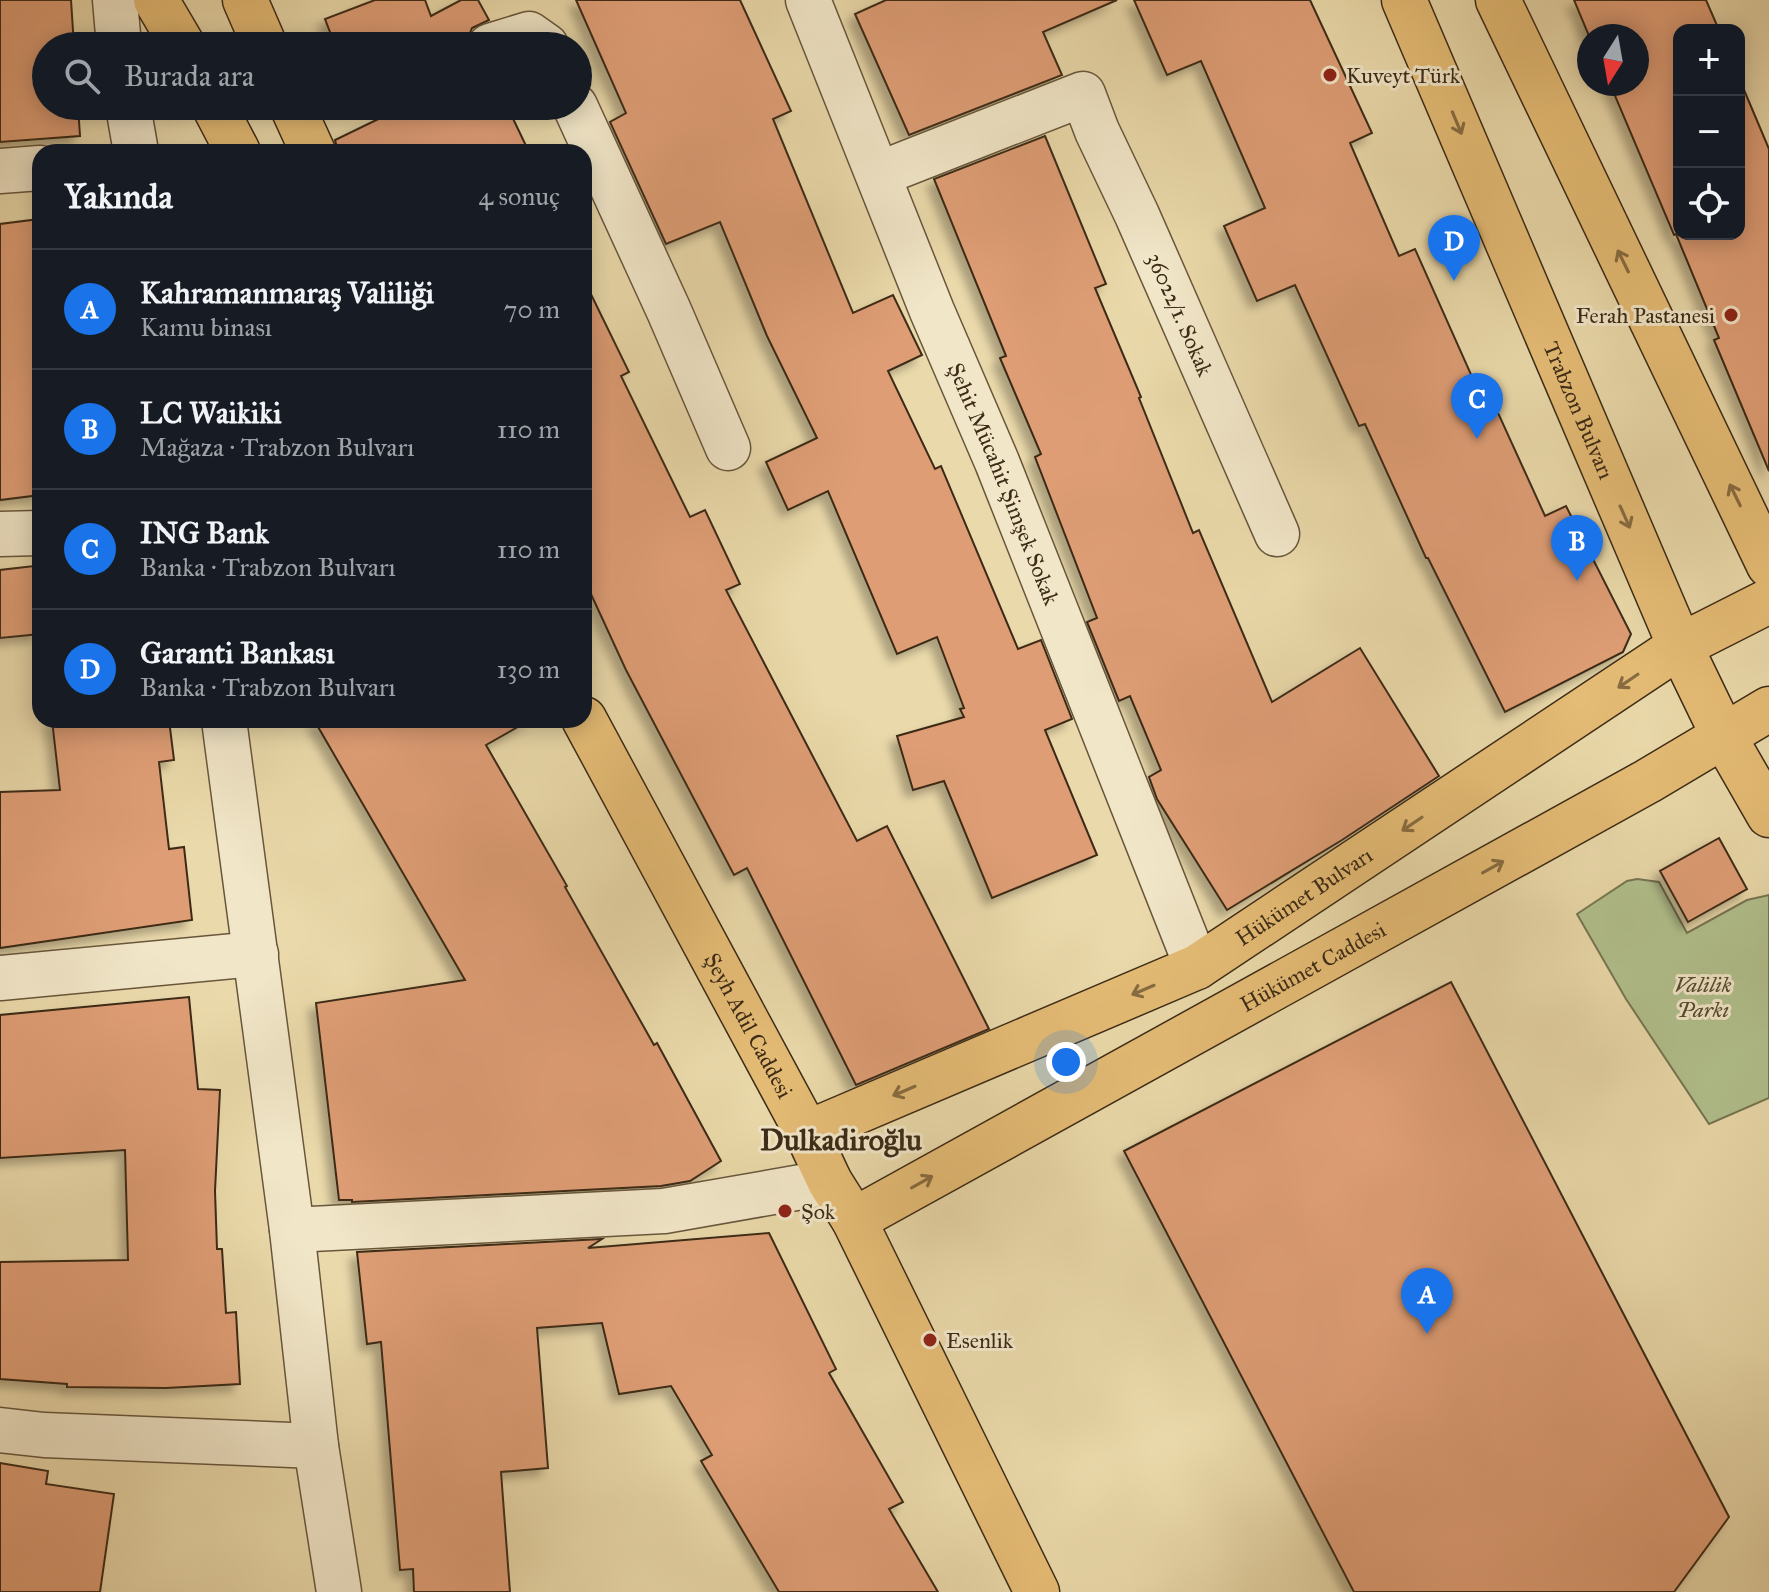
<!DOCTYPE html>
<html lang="tr">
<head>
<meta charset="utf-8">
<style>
  body { margin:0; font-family:"IM FELL Great Primer",serif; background:#242831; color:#f1f3f6 }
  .controls { position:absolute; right:24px; top:24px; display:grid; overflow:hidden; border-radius:16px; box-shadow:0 4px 20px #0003 }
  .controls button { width:72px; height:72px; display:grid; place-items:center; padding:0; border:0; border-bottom:2px solid #363941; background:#171b24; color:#f1f3f6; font:40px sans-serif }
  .compass { position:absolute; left:1577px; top:24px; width:72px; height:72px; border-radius:50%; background:#171b24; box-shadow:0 4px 20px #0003; rotate:191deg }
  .you { position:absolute; left:1066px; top:1062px; width:28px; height:28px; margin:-20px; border:6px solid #fff; border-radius:50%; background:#1a73e8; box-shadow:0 0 0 12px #1a73e833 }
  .badge { display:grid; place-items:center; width:52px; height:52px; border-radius:50%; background:#1a73e8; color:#fff; font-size:26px; font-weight:700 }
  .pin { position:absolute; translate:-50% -66px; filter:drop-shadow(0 2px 4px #0008) }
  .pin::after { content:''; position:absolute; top:42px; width:28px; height:24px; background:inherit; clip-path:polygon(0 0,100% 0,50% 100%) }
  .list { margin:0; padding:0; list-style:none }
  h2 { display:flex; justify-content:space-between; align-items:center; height:104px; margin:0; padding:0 32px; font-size:34px }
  h2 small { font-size:26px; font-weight:400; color:#9ea1a6 }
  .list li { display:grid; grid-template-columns:52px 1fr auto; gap:24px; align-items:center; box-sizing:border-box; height:120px; padding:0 32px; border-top:2px solid #363941 }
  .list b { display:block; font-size:30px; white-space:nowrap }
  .list p { margin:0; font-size:26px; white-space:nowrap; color:#9ea1a6 }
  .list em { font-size:26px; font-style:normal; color:#9ea1a6 }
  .icon { flex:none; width:44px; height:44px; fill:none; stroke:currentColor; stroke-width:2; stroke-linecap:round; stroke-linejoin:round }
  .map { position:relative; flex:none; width:1769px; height:1592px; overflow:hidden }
  .search { position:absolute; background:#171b24; box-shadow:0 4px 20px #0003; left:32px; top:32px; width:560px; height:88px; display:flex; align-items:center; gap:20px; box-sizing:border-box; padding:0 28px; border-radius:44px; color:#9ea1a6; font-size:30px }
  .panel { position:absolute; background:#171b24; box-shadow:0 4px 20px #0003; left:32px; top:144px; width:560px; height:584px; border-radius:24px }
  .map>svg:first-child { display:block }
  .green { fill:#b1c08d; stroke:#767652; stroke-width:2 }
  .building { fill:#de9d75; stroke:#3c2b17; stroke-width:2; filter:url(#shadow) }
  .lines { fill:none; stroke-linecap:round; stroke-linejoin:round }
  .minor-casing { stroke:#68563c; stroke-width:47 }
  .major-casing { stroke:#3c2b17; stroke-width:47 }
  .minor { stroke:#f1e6c8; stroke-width:44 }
  .major { stroke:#e5bc75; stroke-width:44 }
  .oneway { stroke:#886c41 }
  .poi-dot { fill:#8f2418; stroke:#f1e6c8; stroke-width:3 }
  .labels { text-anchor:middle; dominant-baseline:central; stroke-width:6; stroke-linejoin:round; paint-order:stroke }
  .poi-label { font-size:22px; fill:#3c2b17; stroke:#f1e6c8; text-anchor:start }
  .street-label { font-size:22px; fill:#3c2b17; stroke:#f1e6c8 }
  .park-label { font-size:22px; font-style:italic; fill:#53492f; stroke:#f1e6c8 }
  .district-label { font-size:30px; font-weight:bold; fill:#3c2b17; stroke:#f1e6c8 }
</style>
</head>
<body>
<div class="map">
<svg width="1769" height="1592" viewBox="0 0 1769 1592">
  <defs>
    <filter id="shadow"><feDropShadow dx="-7" dy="7" stdDeviation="4" flood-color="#0004"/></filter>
  </defs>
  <rect width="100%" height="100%" fill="#ead9aa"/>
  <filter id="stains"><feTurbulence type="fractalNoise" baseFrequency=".0025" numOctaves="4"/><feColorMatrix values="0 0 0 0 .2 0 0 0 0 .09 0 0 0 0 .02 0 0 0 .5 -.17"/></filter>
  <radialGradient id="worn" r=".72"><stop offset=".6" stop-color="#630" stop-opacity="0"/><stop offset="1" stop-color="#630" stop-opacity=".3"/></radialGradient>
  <path class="green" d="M 1637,879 L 1659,882 L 1687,933 L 1747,900 L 1769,895 L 1769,1098 L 1709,1124 L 1626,999 L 1577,914 L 1627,881 Z"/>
  <g class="building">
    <path d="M 0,0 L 71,0 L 74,46 L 46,46 L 46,106 L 78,106 L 80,136 L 0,142 Z"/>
    <path d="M 375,0 L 425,0 L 431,16 L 461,0 L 478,0 L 489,20 L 472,28 L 465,46 L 335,45 L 325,19 Z"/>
    <path d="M 576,0 L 740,0 L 791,111 L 773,119 L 853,313 L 893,295 L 922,355 L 888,371 L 935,469 L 941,466 L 1018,649 L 1041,640 L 1072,719 L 1045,730 L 1097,855 L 992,898 L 944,781 L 913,790 L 897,736 L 964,717 L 960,709 L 964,708 L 937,637 L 897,654 L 828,491 L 788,510 L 766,462 L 817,438 L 767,336 L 720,222 L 666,244 L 610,122 L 626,113 Z"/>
    <path d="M 886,0 L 1117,0 L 1043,32 L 1062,75 L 909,135 L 855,14 Z"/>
    <path d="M 1134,0 L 1310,0 L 1372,133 L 1350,143 L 1399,256 L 1415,249 L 1481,397 L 1489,393 L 1545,516 L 1566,506 L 1631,634 L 1623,652 L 1505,712 L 1428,558 L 1426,558 L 1365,424 L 1359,426 L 1295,285 L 1257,301 L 1224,226 L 1265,208 L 1201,61 L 1167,75 Z"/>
    <path d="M 1574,0 L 1706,0 L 1719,30 L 1679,30 L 1679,234 L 1739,234 L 1739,78 L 1769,149 L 1769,471 L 1714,340 L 1719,338 L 1676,234 L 1674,235 L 1610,84 L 1637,84 L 1637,36 L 1589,36 Z"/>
    <path d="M 405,106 L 507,106 L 529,152 L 338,152 L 335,140 Z"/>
    <path d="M 1045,136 L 1106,284 L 1095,288 L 1141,397 L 1139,398 L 1193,533 L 1199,530 L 1272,702 L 1360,648 L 1439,776 L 1342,840 L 1227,910 L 1157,799 L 1149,777 L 1161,770 L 1130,696 L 1119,701 L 1087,622 L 1097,618 L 1035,457 L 1041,454 L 1000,358 L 1006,356 L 934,179 Z"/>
    <path d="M 40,219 L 40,495 L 0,500 L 0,224 Z"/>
    <path d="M 584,280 L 629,372 L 621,376 L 690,517 L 705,510 L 740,584 L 726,590 L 857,841 L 887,826 L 989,1029 L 856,1085 L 747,868 L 734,875 L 626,670 L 584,579 Z"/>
    <path d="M 34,566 L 40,634 L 0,638 L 0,570 Z"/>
    <path d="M 52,720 L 169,720 L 174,760 L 159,762 L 169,849 L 184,847 L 192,920 L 0,948 L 0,792 L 60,790 Z"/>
    <path d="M 314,720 L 530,720 L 486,745 L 567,886 L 565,887 L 654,1045 L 657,1043 L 721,1161 L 690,1181 L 661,1186 L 352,1202 L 352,1200 L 339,1200 L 316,1003 L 465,980 Z"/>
    <path d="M 1719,838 L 1747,889 L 1688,922 L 1660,871 Z"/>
    <path d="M 1451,982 L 1729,1517 L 1674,1592 L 1354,1592 L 1124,1151 Z"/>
    <path d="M 189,997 L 198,1089 L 220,1090 L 215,1191 L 217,1249 L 222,1249 L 226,1313 L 236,1312 L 240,1384 L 166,1388 L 67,1387 L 67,1384 L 0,1379 L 0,1262 L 128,1260 L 125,1150 L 0,1158 L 0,1015 Z"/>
    <path d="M 769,1233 L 836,1369 L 829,1373 L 903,1502 L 889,1509 L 938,1592 L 779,1592 L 701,1461 L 712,1455 L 671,1386 L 619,1394 L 602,1323 L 537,1328 L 548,1468 L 501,1472 L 510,1592 L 414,1592 L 413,1569 L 400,1570 L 381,1342 L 367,1344 L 357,1252 L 602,1239 L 588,1248 Z"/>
    <path d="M 0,1463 L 48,1471 L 46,1484 L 114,1494 L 100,1592 L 0,1592 Z"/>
  </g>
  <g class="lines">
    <g class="minor-casing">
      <g id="minor">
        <path d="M 115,0 L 119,46"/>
        <path id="s1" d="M 808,0 L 932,311 L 997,462 L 1197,967"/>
        <path d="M 490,46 L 529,34 L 546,46"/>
        <path d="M 128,106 L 136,152"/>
        <path d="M 575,106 L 669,311 L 728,448"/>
        <path d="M 0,171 L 40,168"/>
        <path id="s2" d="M 879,174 L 1083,94 L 1097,131 L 1137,215 L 1277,534"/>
        <path d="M 0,534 L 40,533"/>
        <path d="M 224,720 L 292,1230 L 316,1446 L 339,1592"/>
        <path d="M 0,978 L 256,954"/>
        <path d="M 292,1230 L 664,1211 L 830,1182"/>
        <path d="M 0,1430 L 44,1435 L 316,1446"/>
      </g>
    </g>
    <g class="major-casing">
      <g id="major">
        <path d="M 156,0 L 183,46"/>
        <path d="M 245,0 L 265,46"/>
        <path id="s3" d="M 1404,0 L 1680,646 L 1723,735 L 1769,815"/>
        <path d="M 1498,0 L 1769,565"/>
        <path d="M 214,106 L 238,152"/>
        <path d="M 292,106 L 313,152"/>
        <path id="s4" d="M 584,719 L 807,1133 L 830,1182 L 854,1220 L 1037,1592"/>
        <path id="s5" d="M 807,1133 L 1197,967 L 1680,646 L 1769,601"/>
        <path id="s6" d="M 854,1220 L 1648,781 L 1769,709"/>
      </g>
    </g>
    <use href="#minor" class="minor"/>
    <use href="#major" class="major"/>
  </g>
  <defs><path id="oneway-shaft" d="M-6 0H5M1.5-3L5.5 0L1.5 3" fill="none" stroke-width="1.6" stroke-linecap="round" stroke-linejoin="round" transform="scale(2)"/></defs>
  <g class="oneway">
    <use href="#oneway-shaft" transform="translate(1457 123) rotate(67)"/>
    <use href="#oneway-shaft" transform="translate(1623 261) rotate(-116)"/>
    <use href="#oneway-shaft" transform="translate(1735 495) rotate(-116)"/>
    <use href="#oneway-shaft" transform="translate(1625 517) rotate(66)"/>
    <use href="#oneway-shaft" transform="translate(1628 681) rotate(146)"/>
    <use href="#oneway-shaft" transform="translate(1412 824) rotate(146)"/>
    <use href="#oneway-shaft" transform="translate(1493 867) rotate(-29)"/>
    <use href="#oneway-shaft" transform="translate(1143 990) rotate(157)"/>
    <use href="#oneway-shaft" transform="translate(904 1091) rotate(157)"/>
    <use href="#oneway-shaft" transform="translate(922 1182) rotate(-29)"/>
  </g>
  <g class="poi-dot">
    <circle cx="1330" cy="75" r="8"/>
    <circle cx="1731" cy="315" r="8"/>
    <circle cx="785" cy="1211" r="8"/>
    <circle cx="930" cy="1340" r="8"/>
  </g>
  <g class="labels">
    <g class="poi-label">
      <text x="1346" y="75">Kuveyt Türk</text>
      <text x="1715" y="315" text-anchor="end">Ferah Pastanesi</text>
      <text x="801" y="1211">Şok</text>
      <text x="946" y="1340">Esenlik</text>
    </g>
    <g class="street-label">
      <text stroke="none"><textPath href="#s2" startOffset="460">36022/1. Sokak</textPath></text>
      <text stroke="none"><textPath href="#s3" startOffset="446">Trabzon Bulvarı</textPath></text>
      <text stroke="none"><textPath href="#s1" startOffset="522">Şehit Mücahit Şimşek Sokak</textPath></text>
      <text stroke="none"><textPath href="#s5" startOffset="552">Hükümet Bulvarı</textPath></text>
      <text stroke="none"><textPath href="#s6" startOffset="524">Hükümet Caddesi</textPath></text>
      <text stroke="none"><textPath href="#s4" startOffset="348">Şeyh Adil Caddesi</textPath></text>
    </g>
    <g class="park-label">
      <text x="1703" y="984">Valilik<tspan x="1703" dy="25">Parkı</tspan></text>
    </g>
    <g class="district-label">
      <text x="841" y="1140">Dulkadiroğlu</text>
    </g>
  </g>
  <rect width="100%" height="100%" filter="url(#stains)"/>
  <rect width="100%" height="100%" fill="url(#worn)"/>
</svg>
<div class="controls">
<button>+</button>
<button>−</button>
<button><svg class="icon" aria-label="locate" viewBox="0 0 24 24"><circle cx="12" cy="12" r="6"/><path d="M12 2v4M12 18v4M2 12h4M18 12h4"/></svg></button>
</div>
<svg class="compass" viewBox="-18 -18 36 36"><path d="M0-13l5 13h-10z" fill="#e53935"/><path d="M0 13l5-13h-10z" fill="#9ea1a6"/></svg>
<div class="you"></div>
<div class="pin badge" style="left:1427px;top:1334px">A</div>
<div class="pin badge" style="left:1577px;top:581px">B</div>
<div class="pin badge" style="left:1477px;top:439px">C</div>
<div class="pin badge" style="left:1454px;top:281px">D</div>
<div class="search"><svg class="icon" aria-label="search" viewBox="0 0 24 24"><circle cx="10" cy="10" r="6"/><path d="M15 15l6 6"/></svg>Burada ara</div>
<section class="panel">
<h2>Yakında<small>4 sonuç</small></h2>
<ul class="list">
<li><span class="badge">A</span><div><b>Kahramanmaraş Valiliği</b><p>Kamu binası</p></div><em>70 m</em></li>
<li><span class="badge">B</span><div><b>LC Waikiki</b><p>Mağaza · Trabzon Bulvarı</p></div><em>110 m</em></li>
<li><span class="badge">C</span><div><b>ING Bank</b><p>Banka · Trabzon Bulvarı</p></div><em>110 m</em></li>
<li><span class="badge">D</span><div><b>Garanti Bankası</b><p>Banka · Trabzon Bulvarı</p></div><em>130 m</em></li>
</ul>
</section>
</div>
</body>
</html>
